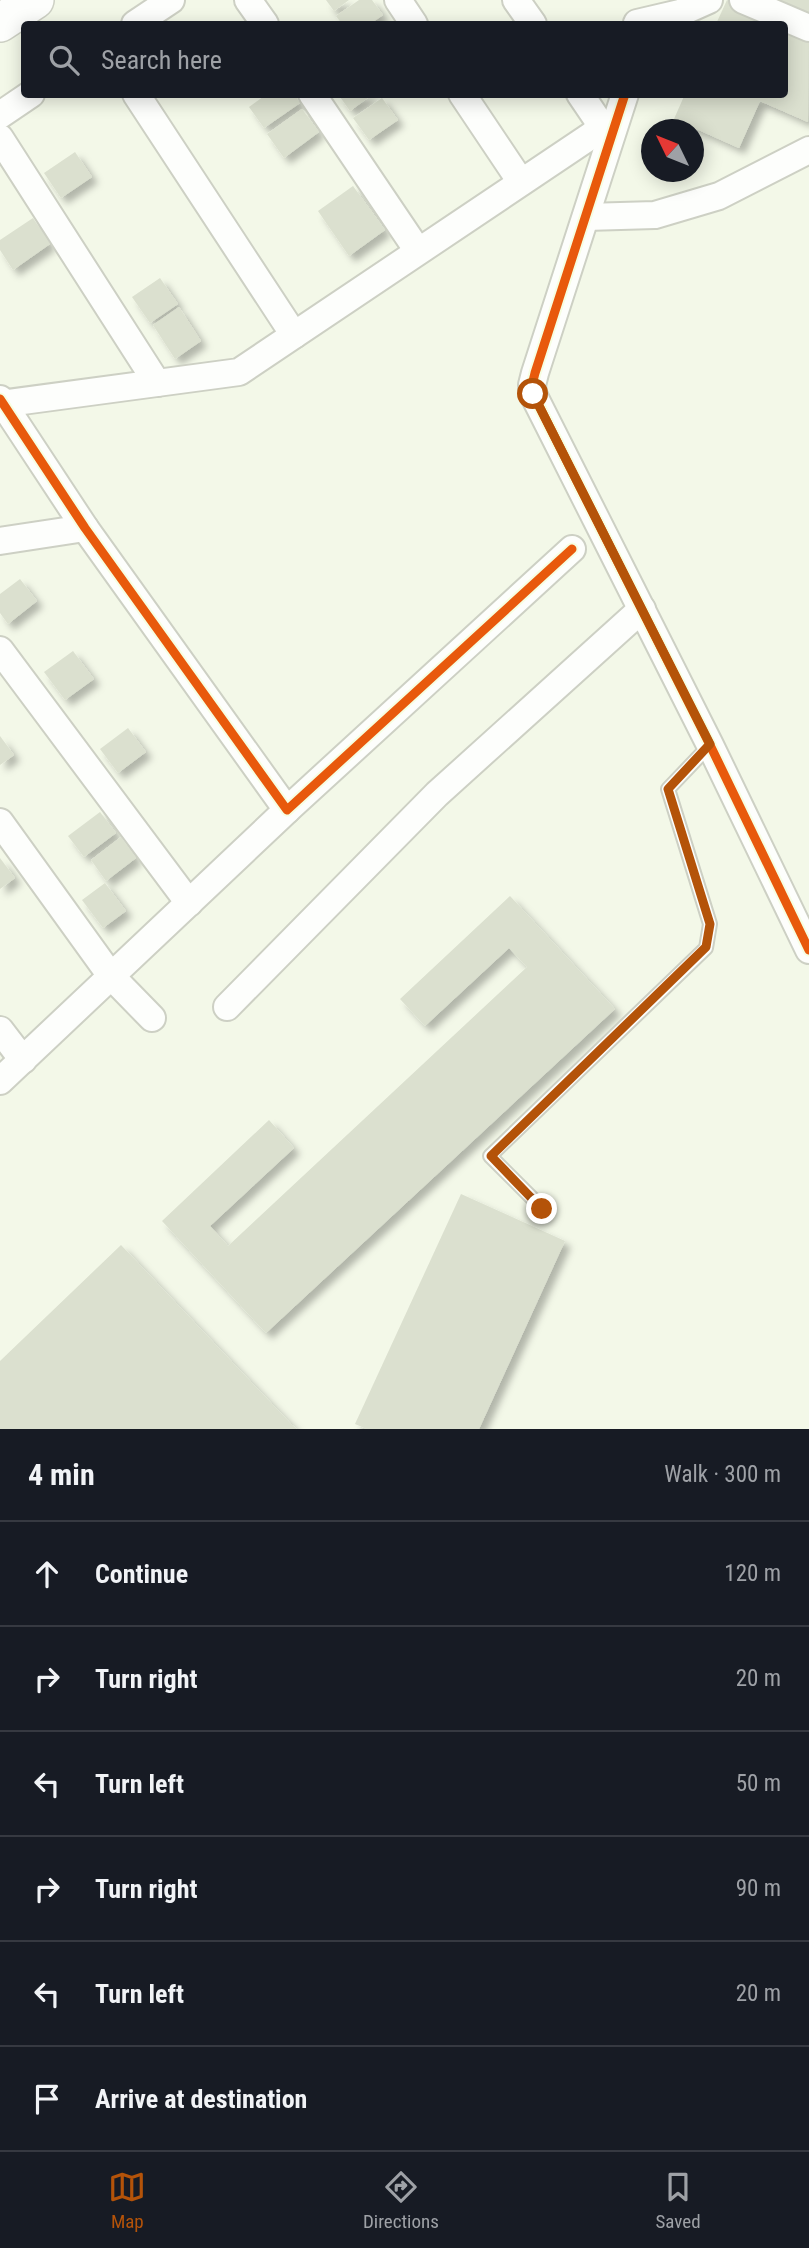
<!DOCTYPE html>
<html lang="en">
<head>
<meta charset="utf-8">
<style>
  body { margin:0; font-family:"Roboto Condensed",sans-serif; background:#242831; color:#f1f3f6 }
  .compass { position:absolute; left:641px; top:119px; width:63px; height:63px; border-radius:50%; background:#171b24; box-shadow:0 4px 18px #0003; rotate:313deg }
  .stop { position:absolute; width:21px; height:21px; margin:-16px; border:5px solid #b45309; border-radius:50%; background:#fff }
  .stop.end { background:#b45309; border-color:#fff; box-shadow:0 2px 7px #0008 }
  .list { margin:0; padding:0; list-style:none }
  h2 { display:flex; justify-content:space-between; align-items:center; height:91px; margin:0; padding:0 28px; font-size:30px }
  h2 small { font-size:23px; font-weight:400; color:#9ea1a6 }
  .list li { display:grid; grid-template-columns:46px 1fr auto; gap:21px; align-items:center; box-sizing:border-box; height:105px; padding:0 28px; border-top:2px solid #363941 }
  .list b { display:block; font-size:26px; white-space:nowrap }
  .list em { font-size:23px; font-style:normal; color:#9ea1a6 }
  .icon { flex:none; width:38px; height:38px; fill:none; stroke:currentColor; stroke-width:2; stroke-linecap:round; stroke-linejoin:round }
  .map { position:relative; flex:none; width:809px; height:1429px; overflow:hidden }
  .search { position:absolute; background:#171b24; box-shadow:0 4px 18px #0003; left:21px; right:21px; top:21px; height:77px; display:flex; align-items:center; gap:18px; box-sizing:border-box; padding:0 24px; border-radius:7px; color:#9ea1a6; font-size:26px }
  .sheet { height:721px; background:#171b24 }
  nav { display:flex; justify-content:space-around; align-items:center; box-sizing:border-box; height:98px; border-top:2px solid #363941; background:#171b24; font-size:19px; color:#9ea1a6 }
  nav a { display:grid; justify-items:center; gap:4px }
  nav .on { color:#b45309 }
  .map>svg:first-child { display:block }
  .building { fill:#dbe0cf; filter:url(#shadow) }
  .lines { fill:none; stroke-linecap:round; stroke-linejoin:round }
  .lane-casing { stroke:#cdd0c4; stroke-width:16 }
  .street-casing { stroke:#cdd0c4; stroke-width:30 }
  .secondary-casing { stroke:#cdd0c4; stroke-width:40 }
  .lane { stroke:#fdfefc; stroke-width:12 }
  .street { stroke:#fdfefc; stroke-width:26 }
  .secondary { stroke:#fdfefc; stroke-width:37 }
  .cycleway-casing { stroke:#f6fee2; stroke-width:13 }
  .cycleway { stroke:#e8590c; stroke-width:9 }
  .route { stroke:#b45309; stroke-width:9 }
</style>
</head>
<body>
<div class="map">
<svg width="809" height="1429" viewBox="0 0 809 1429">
  <defs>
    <filter id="shadow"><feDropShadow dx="6" dy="6" stdDeviation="3.5" flood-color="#0004"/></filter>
  </defs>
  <rect width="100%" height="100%" fill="#f3f8e8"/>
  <g class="building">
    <path d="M 326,0 L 349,0 L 334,11 Z"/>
    <path d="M 359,0 L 372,0 L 383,15 L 370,24 L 342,24 L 336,16 Z"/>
    <path d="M 727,0 L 782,24 L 716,24 Z"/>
    <path d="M 776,0 L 809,0 L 809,14 Z"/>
    <path d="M 784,25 L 809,36 L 808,122 L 760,101 L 739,148 L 674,119 L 685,94 L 784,94 Z"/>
    <path d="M 267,94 L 294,94 L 300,103 L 264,128 L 249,107 Z"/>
    <path d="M 338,94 L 373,94 L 350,111 Z"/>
    <path d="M 382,98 L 398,120 L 369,140 L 353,118 Z"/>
    <path d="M 302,109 L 319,132 L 284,158 L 267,134 Z"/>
    <path d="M 75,152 L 92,177 L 61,198 L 44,173 Z"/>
    <path d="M 353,186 L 385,230 L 349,256 L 318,211 Z"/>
    <path d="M 33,218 L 50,244 L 13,270 L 0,250 L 0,240 Z"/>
    <path d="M 160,278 L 178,304 L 150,323 L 132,297 Z"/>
    <path d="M 179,307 L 201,341 L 175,359 L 153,325 Z"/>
    <path d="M 20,579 L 37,601 L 8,624 L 0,613 L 0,594 Z"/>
    <path d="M 73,651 L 94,679 L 65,700 L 44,672 Z"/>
    <path d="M 128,728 L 146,752 L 118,773 L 100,749 Z"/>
    <path d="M 0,736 L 14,755 L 0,765 Z"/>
    <path d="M 100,812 L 116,833 L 84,857 L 68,836 Z"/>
    <path d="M 121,837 L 136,858 L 106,881 L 91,860 Z"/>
    <path d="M 0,858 L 15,878 L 0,889 Z"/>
    <path d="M 105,883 L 126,911 L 103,928 L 82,900 Z"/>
    <path d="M 510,896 L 615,1009 L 266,1333 L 162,1221 L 269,1120 L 294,1148 L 210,1226 L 228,1246 L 527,967 L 509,948 L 425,1026 L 400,999 Z"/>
    <path d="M 461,1194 L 565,1241 L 479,1429 L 367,1429 L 355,1424 Z"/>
    <path d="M 121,1245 L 292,1425 L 297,1429 L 0,1429 L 0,1361 Z"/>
  </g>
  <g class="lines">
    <g class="lane-casing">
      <path id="lane" d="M 542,1208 L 490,1156 L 706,948 L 710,924 L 668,789 L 710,745"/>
    </g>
    <g class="street-casing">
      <g id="street">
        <path d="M 248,0 L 265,24"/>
        <path d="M 398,0 L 414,24"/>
        <path d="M 516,0 L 533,24"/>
        <path d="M 743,0 L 809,28"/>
        <path d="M 637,23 L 680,13 L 709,0"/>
        <path d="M 135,24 L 171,0"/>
        <path d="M 136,94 L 294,335"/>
        <path d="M 312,94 L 418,251"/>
        <path d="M 462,94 L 521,182"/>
        <path d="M 625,94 L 535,373 L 532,385 L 533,394 L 710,745 L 809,950"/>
        <path d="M 0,115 L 31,94"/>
        <path d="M 0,138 L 157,383"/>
        <path d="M 586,217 L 655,215 L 719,196 L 809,150"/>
        <path d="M 0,399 L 85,528 L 287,810 L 572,549"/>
        <path d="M 0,404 L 239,372 L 595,133 L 599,122 L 580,94"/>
        <path d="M 0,541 L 85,528"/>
        <path d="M 0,650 L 189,903"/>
        <path d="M 0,822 L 111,976 L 152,1018"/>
        <path d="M 227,1007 L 437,794 L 642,609"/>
        <path d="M 0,1030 L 23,1060"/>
        <path d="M 0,1081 L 287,810"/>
      </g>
    </g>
    <g class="secondary-casing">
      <path id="secondary" d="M 0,23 L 35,0"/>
    </g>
    <use href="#lane" class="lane"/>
    <use href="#street" class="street"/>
    <use href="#secondary" class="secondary"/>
    <g class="cycleway-casing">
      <g id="cycleway">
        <path d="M 625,94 L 535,373 L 532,385 L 533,394 L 710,745 L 809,950"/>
        <path d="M 0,399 L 85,528 L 287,810 L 572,549"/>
      </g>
    </g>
    <use href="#cycleway" class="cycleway"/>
  </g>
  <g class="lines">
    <path class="route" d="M 533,394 L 710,744 L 668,789 L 710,924 L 706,947 L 491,1156 L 542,1209"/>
  </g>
</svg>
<svg class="compass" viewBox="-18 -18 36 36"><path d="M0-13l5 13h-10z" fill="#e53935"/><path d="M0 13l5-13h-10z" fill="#9ea1a6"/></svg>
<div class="stop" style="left:533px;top:394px"></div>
<div class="stop end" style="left:542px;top:1209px"></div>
<div class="search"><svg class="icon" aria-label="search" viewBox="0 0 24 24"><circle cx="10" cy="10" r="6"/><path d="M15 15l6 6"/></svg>Search here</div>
</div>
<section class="sheet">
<h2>4 min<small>Walk · 300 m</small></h2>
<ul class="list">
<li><svg class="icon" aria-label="ahead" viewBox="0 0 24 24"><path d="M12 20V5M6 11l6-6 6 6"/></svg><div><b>Continue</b></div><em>120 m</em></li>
<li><svg class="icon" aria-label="right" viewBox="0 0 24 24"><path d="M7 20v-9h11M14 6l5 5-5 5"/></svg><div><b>Turn right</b></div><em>20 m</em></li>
<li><svg class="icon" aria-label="left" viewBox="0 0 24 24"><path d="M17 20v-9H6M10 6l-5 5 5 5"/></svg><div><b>Turn left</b></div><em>50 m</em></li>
<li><svg class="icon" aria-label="right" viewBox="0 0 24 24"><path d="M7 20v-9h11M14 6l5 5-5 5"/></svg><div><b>Turn right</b></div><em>90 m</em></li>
<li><svg class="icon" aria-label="left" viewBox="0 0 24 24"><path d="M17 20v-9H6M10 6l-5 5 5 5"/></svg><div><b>Turn left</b></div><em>20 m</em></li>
<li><svg class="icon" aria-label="arrive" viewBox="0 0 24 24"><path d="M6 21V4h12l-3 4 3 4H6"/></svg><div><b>Arrive at destination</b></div></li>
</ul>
</section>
<nav>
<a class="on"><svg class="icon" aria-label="map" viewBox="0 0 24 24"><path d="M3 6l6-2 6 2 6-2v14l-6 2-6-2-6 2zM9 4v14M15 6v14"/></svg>Map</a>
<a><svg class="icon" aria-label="directions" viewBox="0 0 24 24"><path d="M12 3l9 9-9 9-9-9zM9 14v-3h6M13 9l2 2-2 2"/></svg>Directions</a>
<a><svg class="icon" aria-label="saved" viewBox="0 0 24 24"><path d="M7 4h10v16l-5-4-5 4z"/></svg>Saved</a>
</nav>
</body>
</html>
